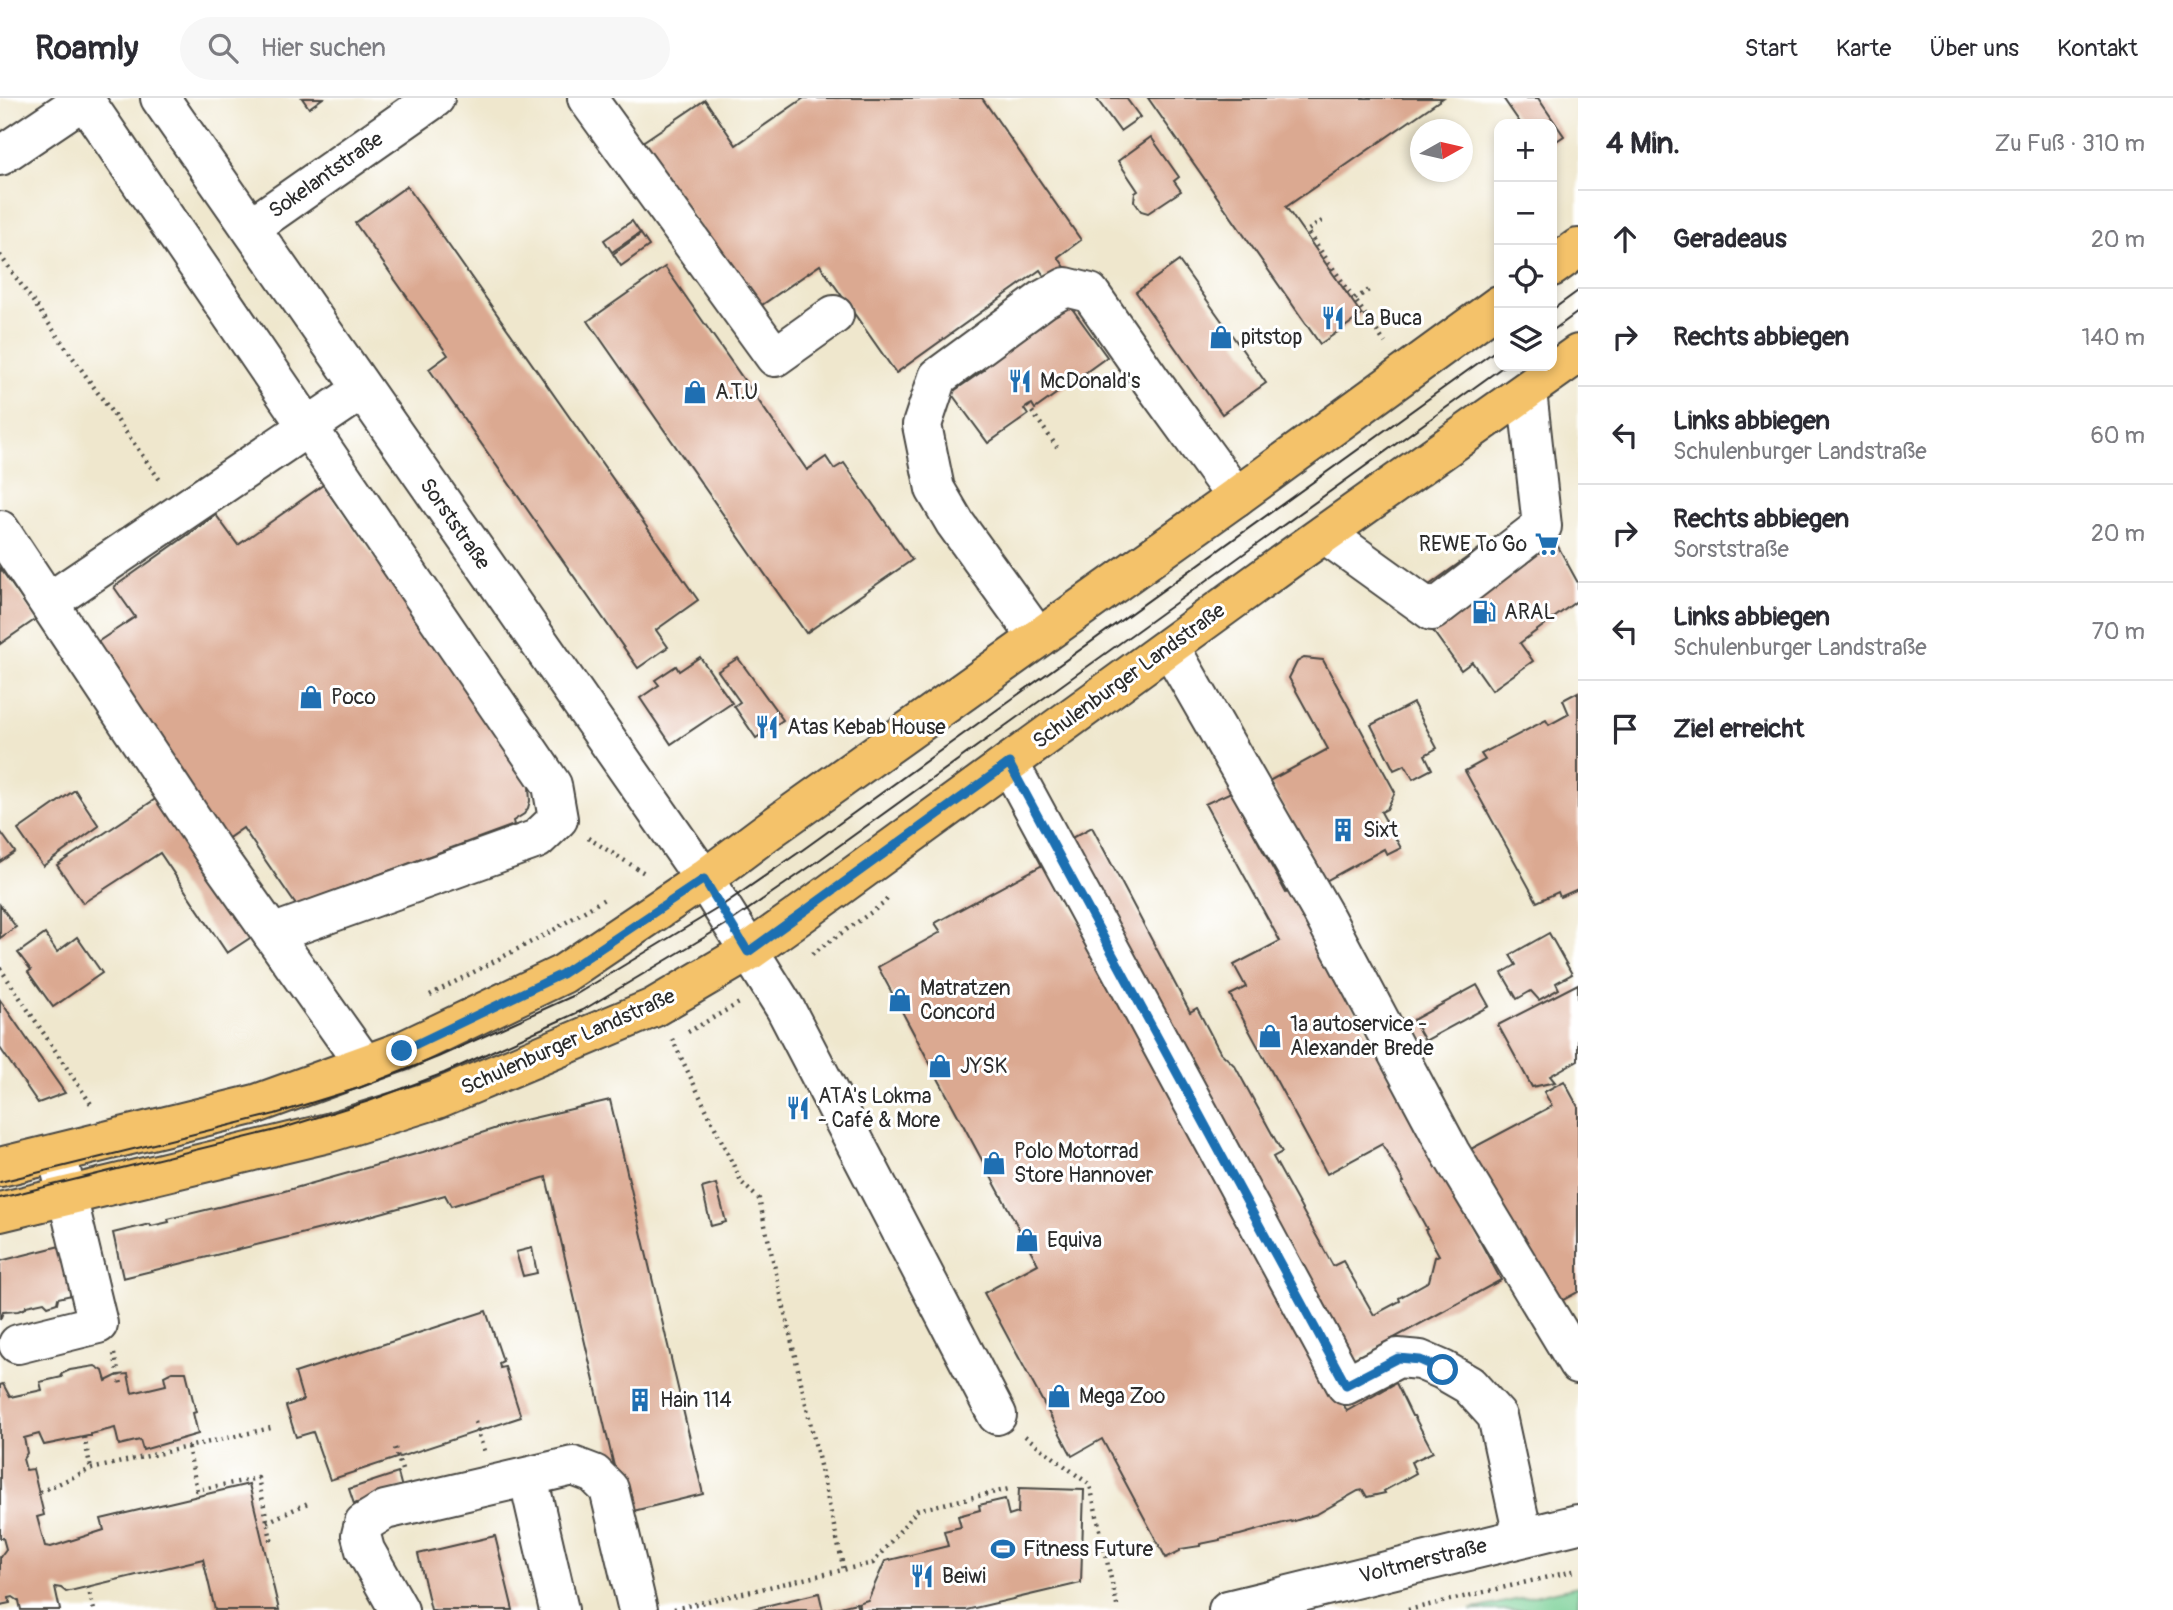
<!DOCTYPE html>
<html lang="de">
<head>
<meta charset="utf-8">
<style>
  body { margin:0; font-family:Pangolin,sans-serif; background:#f7f7f7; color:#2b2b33 }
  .controls { position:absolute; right:21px; top:21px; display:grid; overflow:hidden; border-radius:14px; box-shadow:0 4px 10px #0003 }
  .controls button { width:63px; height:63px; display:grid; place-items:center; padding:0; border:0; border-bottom:2px solid #e1e1e2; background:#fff; color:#2b2b33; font:35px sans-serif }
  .compass { position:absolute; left:1410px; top:21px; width:63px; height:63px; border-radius:50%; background:#fff; box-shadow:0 4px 10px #0003; rotate:82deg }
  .stop { position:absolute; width:21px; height:21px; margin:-16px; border:5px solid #1f6fb2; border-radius:50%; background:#fff }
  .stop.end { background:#1f6fb2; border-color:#fff; box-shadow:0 2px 7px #0008 }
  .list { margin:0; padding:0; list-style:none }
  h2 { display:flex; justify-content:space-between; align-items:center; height:91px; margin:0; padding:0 28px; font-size:30px }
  h2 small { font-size:23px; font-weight:400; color:#7c7c81 }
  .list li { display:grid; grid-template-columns:46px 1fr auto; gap:21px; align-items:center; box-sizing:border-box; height:98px; padding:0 28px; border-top:2px solid #e1e1e2 }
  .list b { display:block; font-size:26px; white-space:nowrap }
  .list p { margin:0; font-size:23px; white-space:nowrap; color:#7c7c81 }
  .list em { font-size:23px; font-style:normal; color:#7c7c81 }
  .icon { flex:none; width:38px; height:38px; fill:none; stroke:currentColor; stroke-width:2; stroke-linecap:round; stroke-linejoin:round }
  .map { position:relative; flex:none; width:1578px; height:1512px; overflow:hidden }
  header { display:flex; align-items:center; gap:42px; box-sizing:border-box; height:98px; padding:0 35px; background:#fff; border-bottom:2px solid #e1e1e2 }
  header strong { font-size:33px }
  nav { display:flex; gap:38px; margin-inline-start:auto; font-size:24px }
  .search { width:490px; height:63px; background:#f7f7f7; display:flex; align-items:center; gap:18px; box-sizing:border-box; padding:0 24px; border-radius:38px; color:#7c7c81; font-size:26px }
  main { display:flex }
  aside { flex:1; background:#fff }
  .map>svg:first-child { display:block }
  .green { fill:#77cf94; stroke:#517d60; stroke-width:2 }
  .building { fill:#dba991 }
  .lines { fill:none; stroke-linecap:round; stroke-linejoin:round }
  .minor-casing { stroke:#484743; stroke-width:42 }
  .major-casing { stroke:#484743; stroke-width:42 }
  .path { stroke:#484743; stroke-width:4.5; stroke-dasharray:2 5; stroke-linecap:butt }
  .minor { stroke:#fff; stroke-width:38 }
  .major { stroke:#f4c26a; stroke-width:38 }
  .tram { stroke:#2b2b2b; stroke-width:2 }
  .route { stroke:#1f6fb2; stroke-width:9 }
  .labels { text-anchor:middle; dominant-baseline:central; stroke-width:6; stroke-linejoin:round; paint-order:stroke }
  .street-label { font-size:21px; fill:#2b2b2b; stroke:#fff }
  .poi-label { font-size:21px; fill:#2b2b2b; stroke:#fff; text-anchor:start }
</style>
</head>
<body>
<header>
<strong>Roamly</strong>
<div class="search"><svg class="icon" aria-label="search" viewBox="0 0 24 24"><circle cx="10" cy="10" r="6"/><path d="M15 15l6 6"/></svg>Hier suchen</div>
<nav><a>Start</a><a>Karte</a><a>Über uns</a><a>Kontakt</a></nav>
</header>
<main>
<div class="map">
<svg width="1578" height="1512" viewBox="0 0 1578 1512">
  <rect width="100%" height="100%" fill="#fff"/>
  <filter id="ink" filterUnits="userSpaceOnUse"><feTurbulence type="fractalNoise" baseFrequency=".0143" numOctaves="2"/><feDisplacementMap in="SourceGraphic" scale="14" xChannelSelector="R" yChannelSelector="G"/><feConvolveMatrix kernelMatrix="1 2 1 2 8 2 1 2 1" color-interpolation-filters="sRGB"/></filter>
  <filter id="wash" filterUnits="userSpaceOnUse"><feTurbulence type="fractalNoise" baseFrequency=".00686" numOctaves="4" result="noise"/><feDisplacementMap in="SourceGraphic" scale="28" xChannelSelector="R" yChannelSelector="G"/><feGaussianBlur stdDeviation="1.57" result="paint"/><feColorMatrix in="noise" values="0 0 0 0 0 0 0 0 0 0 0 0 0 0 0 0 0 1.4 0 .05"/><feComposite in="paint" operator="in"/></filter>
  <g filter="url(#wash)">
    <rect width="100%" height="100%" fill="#efe7cd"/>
    <path class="green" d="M 1578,1488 L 1578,1512 L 1470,1512 Z"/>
    <g id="blocks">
      <g class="building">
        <path d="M 302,0 L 323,0 L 309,10 Z"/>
        <path d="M 804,0 L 982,0 L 1081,142 L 1058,159 L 1069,175 L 1051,188 L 1040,172 L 896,275 L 820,167 L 756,211 L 641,45 L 705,2 L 736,47 Z"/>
        <path d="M 1096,0 L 1126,0 L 1140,19 L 1120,33 Z"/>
        <path d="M 1148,0 L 1443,0 L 1286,109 L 1362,217 L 1320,246 Z"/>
        <path d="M 1503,0 L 1538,0 L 1564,38 L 1552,46 L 1552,26 L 1521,26 Z"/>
        <path d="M 1151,39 L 1179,79 L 1174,83 L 1181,93 L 1148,115 L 1141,113 L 1134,103 L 1135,95 L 1138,93 L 1118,63 Z"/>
        <path d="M 407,88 L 698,502 L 656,532 L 668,549 L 638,570 L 429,271 L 448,257 L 355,125 Z"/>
        <path d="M 632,123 L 640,135 L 612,154 L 604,142 Z"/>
        <path d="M 641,136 L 649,148 L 621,168 L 613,156 Z"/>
        <path d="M 1179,163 L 1266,285 L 1222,316 L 1136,194 Z"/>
        <path d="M 665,169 L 807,372 L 826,359 L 834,371 L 844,365 L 912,462 L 806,535 L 588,223 Z"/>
        <path d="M 1068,205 L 1107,259 L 1035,311 L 1032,306 L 1028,308 L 1024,311 L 1028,317 L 988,345 L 951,295 L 984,272 L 979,266 Z"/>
        <path d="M 323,387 L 533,686 L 529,689 L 530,703 L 528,710 L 524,716 L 513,723 L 514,727 L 296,807 L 243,730 L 220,746 L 84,553 L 135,519 L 114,489 L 216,417 L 238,447 Z"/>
        <path d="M 1548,430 L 1578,485 L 1578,502 L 1520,545 L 1533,563 L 1492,592 L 1472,564 L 1461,572 L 1410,501 L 1487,445 L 1520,450 Z"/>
        <path d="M 0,470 L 36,521 L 0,546 Z"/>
        <path d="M 700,559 L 732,605 L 671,646 L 640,600 L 659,587 L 655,582 L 676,568 L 679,573 Z"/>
        <path d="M 738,560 L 783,622 L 756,640 L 734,608 L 740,604 L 718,573 Z"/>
        <path d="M 1304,560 L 1323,562 L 1395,694 L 1387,711 L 1381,714 L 1401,750 L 1387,757 L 1384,751 L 1324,784 L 1269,683 L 1328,651 L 1289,580 L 1297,564 Z"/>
        <path d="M 1578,594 L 1578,791 L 1560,799 L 1558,794 L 1537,804 L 1465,673 L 1485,662 L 1481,656 L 1546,622 L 1549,627 L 1569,616 L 1563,602 Z"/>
        <path d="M 1413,605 L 1437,650 L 1425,657 L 1432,671 L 1413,681 L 1405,667 L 1394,672 L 1371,627 Z"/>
        <path d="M 75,692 L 99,728 L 43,768 L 18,732 Z"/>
        <path d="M 1231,694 L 1286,795 L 1290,793 L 1501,1182 L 1350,1264 L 1066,743 L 1092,729 L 1190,914 L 1197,910 L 1220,954 L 1235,968 L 1282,1054 L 1273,1059 L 1333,1168 L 1343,1163 L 1374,1217 L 1400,1203 L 1399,1200 L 1429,1183 L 1435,1159 L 1439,1157 L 1425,1132 L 1427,1131 L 1402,1085 L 1404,1084 L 1382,1046 L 1327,1076 L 1230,897 L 1246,889 L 1234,867 L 1280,843 L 1205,706 Z"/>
        <path d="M 160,698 L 253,838 L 227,855 L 160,755 L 83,805 L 57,767 Z"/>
        <path d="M 0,733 L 15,754 L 0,764 Z"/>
        <path d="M 1046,765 L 1347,1313 L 1396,1285 L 1412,1318 L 1414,1318 L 1433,1354 L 1411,1364 L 1416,1375 L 1384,1393 L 1385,1395 L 1367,1399 L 1363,1392 L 1358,1393 L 1317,1416 L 1291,1424 L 1290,1423 L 1240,1437 L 1220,1441 L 1220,1442 L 1200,1446 L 1200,1448 L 1180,1451 L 1180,1453 L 1166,1460 L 1102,1341 L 1072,1358 L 984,1195 L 1038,1166 L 878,869 L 941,834 L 935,825 Z"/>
        <path d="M 0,807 L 16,829 L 0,840 Z"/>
        <path d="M 1549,835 L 1572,876 L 1556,885 L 1559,891 L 1539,902 L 1531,893 L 1517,901 L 1502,875 L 1516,867 L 1510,857 Z"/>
        <path d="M 45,836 L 57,854 L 77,839 L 102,875 L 53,909 L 28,874 L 31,872 L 18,855 Z"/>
        <path d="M 1578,886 L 1578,962 L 1550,978 L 1555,984 L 1532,989 L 1498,927 Z"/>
        <path d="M 1477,887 L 1489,908 L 1425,943 L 1413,922 Z"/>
        <path d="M 0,902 L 27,941 L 65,995 L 38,1005 L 20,979 L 0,950 Z"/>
        <path d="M 1564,983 L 1578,1009 L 1578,1194 L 1554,1207 L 1469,1052 L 1552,1008 L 1544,994 Z"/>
        <path d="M 610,1002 L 703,1396 L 625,1415 L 546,1079 L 451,1108 L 445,1097 L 345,1125 L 123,1180 L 113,1135 L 150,1126 L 151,1128 L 169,1124 L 168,1121 L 281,1094 L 423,1054 L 512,1025 Z"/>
        <path d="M 716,1086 L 726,1124 L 711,1128 L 702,1090 Z"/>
        <path d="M 64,1147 L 76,1196 L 58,1200 L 57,1205 L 48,1208 L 44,1204 L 26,1208 L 26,1210 L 18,1213 L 3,1214 L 0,1222 L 0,1163 Z"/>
        <path d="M 532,1150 L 537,1175 L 523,1178 L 516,1154 Z"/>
        <path d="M 486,1213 L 503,1263 L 499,1265 L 500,1270 L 505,1269 L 521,1319 L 330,1382 L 313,1334 L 296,1339 L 286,1308 L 303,1302 L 295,1275 Z"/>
        <path d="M 95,1268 L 103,1273 L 106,1283 L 118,1277 L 128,1276 L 132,1295 L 166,1287 L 164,1278 L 172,1274 L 186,1274 L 196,1314 L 193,1315 L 198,1336 L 143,1352 L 140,1342 L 119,1347 L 115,1330 L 91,1336 L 91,1338 L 88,1338 L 44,1347 L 39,1336 L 24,1340 L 27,1355 L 23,1361 L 26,1372 L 33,1371 L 44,1417 L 37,1419 L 45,1448 L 51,1449 L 104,1432 L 101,1421 L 249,1386 L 279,1512 L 215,1512 L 203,1461 L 66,1494 L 61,1490 L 55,1489 L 60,1512 L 21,1512 L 19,1503 L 13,1499 L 9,1500 L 10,1505 L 0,1507 L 0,1459 L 6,1451 L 3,1440 L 0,1440 L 0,1287 L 3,1286 L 10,1299 L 42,1292 L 40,1284 L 62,1279 L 61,1276 L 70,1272 Z"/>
        <path d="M 398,1375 L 402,1390 L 354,1406 L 349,1391 Z"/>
        <path d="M 1019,1390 L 1084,1392 L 1081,1485 L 966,1512 L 860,1512 L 858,1505 L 868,1502 L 885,1463 L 948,1448 L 944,1433 L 961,1429 L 958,1418 L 980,1412 L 979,1407 L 1005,1401 L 1009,1418 L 1018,1415 Z"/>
        <path d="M 495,1438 L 513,1512 L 431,1512 L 418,1456 Z"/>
        <path d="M 819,1495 L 823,1512 L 753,1512 L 753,1511 Z"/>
        <path d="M 856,1505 L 858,1512 L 832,1512 L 832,1511 Z"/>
      </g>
    </g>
  </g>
  <g filter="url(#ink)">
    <use href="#blocks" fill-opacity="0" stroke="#484743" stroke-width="2"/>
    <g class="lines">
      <g class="minor-casing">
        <g id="minor">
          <path d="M 160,0 L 704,781 L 785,910 L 997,1317"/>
          <path d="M 587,0 L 775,259 L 834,217"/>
          <path d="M 84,1 L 552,687 L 558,721 L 537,741 L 272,836"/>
          <path d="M 0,58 L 86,0"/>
          <path d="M 251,129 L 435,0"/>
          <path d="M 0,432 L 214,754 L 364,966"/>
          <path d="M 1325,436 L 1432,513 L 1542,428 L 1527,293"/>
          <path d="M 49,504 L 362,292"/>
          <path d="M 1038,540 L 955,425 L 935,391 L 922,327 L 938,279 L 1044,201 L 1066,189 L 1090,195 L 1150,281 L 1236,399"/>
          <path d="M 1170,549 L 1322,814 L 1450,1054 L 1578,1266"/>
          <path d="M 1009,665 L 1346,1287 L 1398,1260 L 1420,1262 L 1443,1272 L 1469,1287 L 1497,1318 L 1523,1438"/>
          <path d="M 18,1246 L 98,1226 L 57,1056"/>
          <path d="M 533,1400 L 559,1512"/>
          <path d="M 399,1512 L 365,1452 L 361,1437 L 364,1425 L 385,1412 L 573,1368 L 594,1376 L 609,1391 L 638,1512"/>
          <path d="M 1228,1512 L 1578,1426"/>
        </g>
      </g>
      <g class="major-casing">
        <g id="major">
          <path d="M 1552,169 L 1578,150"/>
          <path d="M 0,1069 L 256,1006 L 402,953 L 563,876 L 704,781 L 768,733 L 1236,399 L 1499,207"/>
          <path d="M 0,1114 L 328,1035 L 437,1001 L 653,910 L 748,854 L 800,817 L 1296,456 L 1578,256"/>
        </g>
      </g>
      <g class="path">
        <path d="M 1322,123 L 1307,133 L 1385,245"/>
        <path d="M 0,157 L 162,385"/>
        <path d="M 1355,201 L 1369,192"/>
        <path d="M 1028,308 L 1057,349"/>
        <path d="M 588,740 L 646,776"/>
        <path d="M 812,856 L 883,806 L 889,799"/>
        <path d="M 0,870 L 93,1009"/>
        <path d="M 430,897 L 552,833 L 606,800"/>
        <path d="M 688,934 L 741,904"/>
        <path d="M 672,941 L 742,1085 L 759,1101 L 844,1472"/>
        <path d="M 114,1256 L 121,1286"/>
        <path d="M 475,1324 L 484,1353"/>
        <path d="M 1025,1338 L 1090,1387 L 1118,1512"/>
        <path d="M 84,1339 L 91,1371"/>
        <path d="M 188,1349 L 197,1392 L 258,1380 L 272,1446"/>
        <path d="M 395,1350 L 402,1372"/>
        <path d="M 40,1394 L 91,1371 L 271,1330"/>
        <path d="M 267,1424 L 310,1404"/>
        <path d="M 88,1489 L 94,1512"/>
        <path d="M 0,1508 L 0,1507"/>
        <path d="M 674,1511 L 873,1465 L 917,1412 L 1009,1391"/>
        <path d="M 1408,1512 L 1578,1472"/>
      </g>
      <use href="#minor" class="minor"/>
      <use href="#major" class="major"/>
      <g class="tram">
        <path d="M 1552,212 L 1578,193"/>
        <path d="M 1552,233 L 1578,214"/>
        <path d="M 0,1084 L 275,1016 L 359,990 L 438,959 L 575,897 L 720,809 L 801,753 L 1499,250"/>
        <path d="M 0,1100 L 280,1031 L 369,1003 L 444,975 L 583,912 L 730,824 L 811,768 L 1504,268"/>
      </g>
    </g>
  </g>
  <g class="lines" filter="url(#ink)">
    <path class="route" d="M 402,953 L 562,876 L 704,781 L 748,854 L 1009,665 L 1346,1287 L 1398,1260 L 1420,1262 L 1443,1272"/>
  </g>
  <defs>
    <g id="restaurant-bare" transform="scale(1.89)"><path d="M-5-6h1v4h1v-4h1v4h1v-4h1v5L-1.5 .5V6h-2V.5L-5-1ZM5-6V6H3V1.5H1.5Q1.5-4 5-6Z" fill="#1f6fb2" stroke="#fff" stroke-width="2.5" paint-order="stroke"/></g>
    <g id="shop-bare" transform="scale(1.89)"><path d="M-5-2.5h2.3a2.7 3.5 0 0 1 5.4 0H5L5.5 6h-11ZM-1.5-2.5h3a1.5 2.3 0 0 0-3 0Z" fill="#1f6fb2" stroke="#fff" stroke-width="2.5" paint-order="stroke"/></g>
    <g id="supermarket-bare" transform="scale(1.89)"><path d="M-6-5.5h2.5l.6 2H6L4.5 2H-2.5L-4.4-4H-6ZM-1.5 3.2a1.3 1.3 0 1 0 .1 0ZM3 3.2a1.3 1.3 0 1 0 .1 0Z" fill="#1f6fb2" stroke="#fff" stroke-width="2.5" paint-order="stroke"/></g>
    <g id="fuel-bare" transform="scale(1.89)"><path d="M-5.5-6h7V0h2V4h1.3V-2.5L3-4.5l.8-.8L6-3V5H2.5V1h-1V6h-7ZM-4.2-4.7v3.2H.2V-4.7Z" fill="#1f6fb2" stroke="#fff" stroke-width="2.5" paint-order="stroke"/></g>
    <g id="building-bare" transform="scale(1.89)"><path d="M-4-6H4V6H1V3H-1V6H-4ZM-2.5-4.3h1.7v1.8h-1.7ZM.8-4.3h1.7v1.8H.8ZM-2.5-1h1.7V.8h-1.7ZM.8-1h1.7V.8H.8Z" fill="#1f6fb2" stroke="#fff" stroke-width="2.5" paint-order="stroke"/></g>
    <g id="stadium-bare" transform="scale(1.89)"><path d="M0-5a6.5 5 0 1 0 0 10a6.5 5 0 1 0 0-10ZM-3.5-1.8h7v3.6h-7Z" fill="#1f6fb2" stroke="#fff" stroke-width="2.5" paint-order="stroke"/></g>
  </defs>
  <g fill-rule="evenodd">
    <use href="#restaurant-bare" x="1333" y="220"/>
    <use href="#shop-bare" x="1221" y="239"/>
    <use href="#restaurant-bare" x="1020" y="283"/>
    <use href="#shop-bare" x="695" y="294"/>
    <use href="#supermarket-bare" x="1547" y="446"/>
    <use href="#fuel-bare" x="1484" y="514"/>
    <use href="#shop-bare" x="311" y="599"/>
    <use href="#restaurant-bare" x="767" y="629"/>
    <use href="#building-bare" x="1343" y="732"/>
    <use href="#shop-bare" x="900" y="902"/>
    <use href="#shop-bare" x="1270" y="938"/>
    <use href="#shop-bare" x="940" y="968"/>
    <use href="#restaurant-bare" x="798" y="1010"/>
    <use href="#shop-bare" x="994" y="1065"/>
    <use href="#shop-bare" x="1027" y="1142"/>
    <use href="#shop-bare" x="1059" y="1298"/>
    <use href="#building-bare" x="640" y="1302"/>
    <use href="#stadium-bare" x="1003" y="1451"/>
    <use href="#restaurant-bare" x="922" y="1478"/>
  </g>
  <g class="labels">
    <g class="street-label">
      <text transform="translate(326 77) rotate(-35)">Sokelantstraße</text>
      <text transform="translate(455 426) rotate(55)">Sorststraße</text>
      <text transform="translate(1129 578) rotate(-36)">Schulenburger Landstraße</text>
      <text transform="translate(568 944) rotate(-24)">Schulenburger Landstraße</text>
      <text transform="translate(1423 1463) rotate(-14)">Voltmerstraße</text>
    </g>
    <g class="poi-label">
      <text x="1353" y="220">La Buca</text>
      <text x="1241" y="239">pitstop</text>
      <text x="1040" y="283">McDonald's</text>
      <text x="715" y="294">A.T.U</text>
      <text x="1527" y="446" text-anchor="end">REWE To Go</text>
      <text x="1504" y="514">ARAL</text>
      <text x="331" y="599">Poco</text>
      <text x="787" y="629">Atas Kebab House</text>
      <text x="1363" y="732">Sixt</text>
      <text x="920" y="890">Matratzen<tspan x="920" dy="24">Concord</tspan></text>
      <text x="1290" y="926">1a autoservice -<tspan x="1290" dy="24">Alexander Brede</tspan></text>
      <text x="960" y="968">JYSK</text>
      <text x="818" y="998">ATA's Lokma<tspan x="818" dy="24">- Café &amp; More</tspan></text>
      <text x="1014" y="1053">Polo Motorrad<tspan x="1014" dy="24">Store Hannover</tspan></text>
      <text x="1047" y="1142">Equiva</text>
      <text x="1079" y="1298">Mega Zoo</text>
      <text x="660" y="1302">Hain 114</text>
      <text x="1023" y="1451">Fitness Future</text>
      <text x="942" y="1478">Beiwi</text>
    </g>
  </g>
</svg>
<div class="controls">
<button>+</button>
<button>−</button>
<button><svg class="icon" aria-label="locate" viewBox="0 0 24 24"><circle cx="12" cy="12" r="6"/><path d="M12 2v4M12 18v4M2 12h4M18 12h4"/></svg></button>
<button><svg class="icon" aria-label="layers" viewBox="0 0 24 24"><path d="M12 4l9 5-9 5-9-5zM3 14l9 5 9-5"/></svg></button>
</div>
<svg class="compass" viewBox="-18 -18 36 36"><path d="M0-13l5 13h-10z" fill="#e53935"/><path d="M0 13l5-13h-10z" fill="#7c7c81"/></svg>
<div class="stop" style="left:1443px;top:1272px"></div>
<div class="stop end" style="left:402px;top:953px"></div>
</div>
<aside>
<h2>4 Min.<small>Zu Fuß · 310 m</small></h2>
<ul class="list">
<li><svg class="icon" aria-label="ahead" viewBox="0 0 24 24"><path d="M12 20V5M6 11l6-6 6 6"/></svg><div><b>Geradeaus</b></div><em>20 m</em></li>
<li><svg class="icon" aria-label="right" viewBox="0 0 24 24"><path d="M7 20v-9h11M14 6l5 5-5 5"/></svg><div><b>Rechts abbiegen</b></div><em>140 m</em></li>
<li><svg class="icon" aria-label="left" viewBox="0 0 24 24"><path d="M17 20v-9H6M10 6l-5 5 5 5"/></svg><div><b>Links abbiegen</b><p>Schulenburger Landstraße</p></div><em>60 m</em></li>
<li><svg class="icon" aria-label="right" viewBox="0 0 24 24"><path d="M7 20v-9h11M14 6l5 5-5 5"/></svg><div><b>Rechts abbiegen</b><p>Sorststraße</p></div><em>20 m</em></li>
<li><svg class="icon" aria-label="left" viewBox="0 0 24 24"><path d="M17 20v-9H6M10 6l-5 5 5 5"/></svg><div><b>Links abbiegen</b><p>Schulenburger Landstraße</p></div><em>70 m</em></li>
<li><svg class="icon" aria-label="arrive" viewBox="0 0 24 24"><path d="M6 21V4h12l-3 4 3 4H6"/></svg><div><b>Ziel erreicht</b></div></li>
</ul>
</aside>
</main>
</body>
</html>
